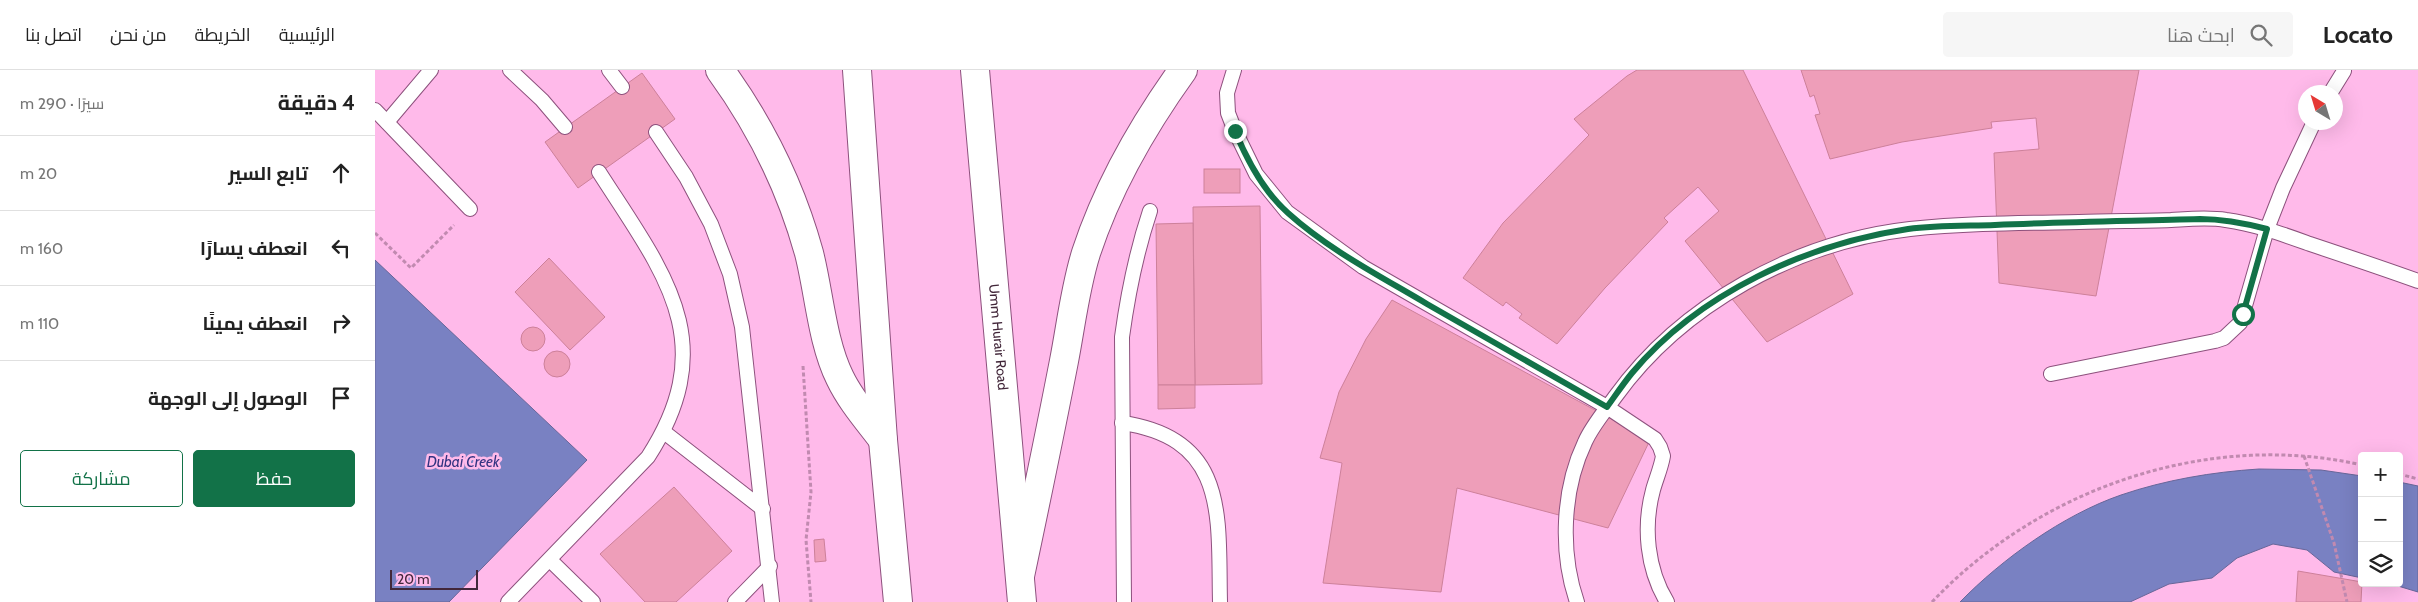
<!DOCTYPE html>
<html lang="ar">
<head>
<meta charset="utf-8">
<style>
  body { margin:0; font-family:Cabin,Cairo,sans-serif; background:#f6f6f6; color:#222; direction:rtl }
  .controls { position:absolute; right:15px; bottom:15px; display:grid; overflow:hidden; border-radius:5px; box-shadow:0 5px 20px #0002 }
  .controls button { width:45px; height:45px; display:grid; place-items:center; padding:0; border:0; border-bottom:1px solid #e0e0e0; background:#fff; color:#222; font:25px sans-serif }
  .compass { position:absolute; left:1923px; top:15px; width:45px; height:45px; border-radius:50%; background:#fff; box-shadow:0 5px 20px #0002; rotate:322deg }
  .scale { position:absolute; left:15px; bottom:12px; width:88px; box-sizing:border-box; padding-left:5px; border:2px solid #42273a; border-top:0; font-size:14px; line-height:18px; white-space:nowrap; color:#42273a; -webkit-text-stroke:4px #ffbaea; paint-order:stroke }
  .stop { position:absolute; width:15px; height:15px; margin:-11px; border:4px solid #127248; border-radius:50%; background:#fff }
  .stop.end { background:#127248; border-color:#fff; box-shadow:0 1px 5px #0008 }
  .list { margin:0; padding:0; list-style:none }
  h2 { display:flex; justify-content:space-between; align-items:center; height:65px; margin:0; padding:0 20px; font-size:21px }
  h2 small { font-size:16px; font-weight:400; color:#767676 }
  .list li { display:grid; grid-template-columns:32px 1fr auto; gap:15px; align-items:center; box-sizing:border-box; height:75px; padding:0 20px; border-top:1px solid #e0e0e0 }
  .list b { display:block; font-size:19px; white-space:nowrap }
  .list em { font-size:16px; font-style:normal; color:#767676 }
  .actions { display:flex; gap:10px; padding:15px 20px }
  .actions a { flex:1; padding:11px 0; border:1px solid #127248; border-radius:5px; text-align:center; font-size:18px; color:#127248 }
  .actions .main { background:#127248; color:#fff }
  .icon { flex:none; width:28px; height:28px; fill:none; stroke:currentColor; stroke-width:2; stroke-linecap:round; stroke-linejoin:round }
  .map { position:relative; flex:none; width:2043px; height:532px; overflow:hidden; direction:ltr }
  header { display:flex; align-items:center; gap:30px; box-sizing:border-box; height:70px; padding:0 25px; background:#fff; border-bottom:1px solid #e0e0e0 }
  header strong { font-size:24px }
  nav { display:flex; gap:28px; margin-inline-start:auto; font-size:18px }
  .search { width:350px; height:45px; background:#f6f6f6; display:flex; align-items:center; gap:12px; box-sizing:border-box; padding:0 18px; border-radius:5px; color:#767676; font-size:19px }
  main { display:flex }
  aside { flex:1; background:#fff }
  .map>svg:first-child { display:block }
  .water { fill:#7981c2; stroke:#686699 }
  .building { fill:#ee9eb9; stroke:#cd809a }
  .lines { fill:none; stroke-linecap:round; stroke-linejoin:round }
  .lane-casing { stroke:#8d517d; stroke-width:16 }
  .primary-casing { stroke:#8d517d; stroke-width:30 }
  .path { stroke:#c18ab0; stroke-width:3; stroke-dasharray:4 2.5; stroke-linecap:butt }
  .lane { stroke:#fff; stroke-width:14 }
  .primary { stroke:#fff; stroke-width:28 }
  .route { stroke:#127248; stroke-width:6 }
  .labels { text-anchor:middle; dominant-baseline:central; stroke-width:5; stroke-linejoin:round; paint-order:stroke }
  .street-label { font-size:14px; fill:#42273a; stroke:#ffbaea }
  .water-label { font-size:15px; font-style:italic; fill:#333381; stroke:#ffbaea }
</style>
</head>
<body>
<header>
<strong>Locato</strong>
<div class="search"><svg class="icon" aria-label="search" viewBox="0 0 24 24"><circle cx="10" cy="10" r="6"/><path d="M15 15l6 6"/></svg>ابحث هنا</div>
<nav><a>الرئيسية</a><a>الخريطة</a><a>من نحن</a><a>اتصل بنا</a></nav>
</header>
<main>
<div class="map">
<svg width="2043" height="532" viewBox="0 0 2043 532">
  <rect width="100%" height="100%" fill="#ffbaea"/>
  <g class="water">
    <path d="M 0,190 L 212,390 L 74,532 L 0,532 Z"/>
    <path d="M 1884,399 L 1946,400 L 1987,406 L 1987,508 L 1959,502 L 1932,480 L 1898,474 L 1862,488 L 1837,508 L 1794,514 L 1755,532 L 1585,532 C 1627,489 1688,445 1746,425 C 1790,410 1837,402 1884,399 Z"/>
    <path d="M 2024,412 L 2043,416 L 2043,522 L 2013,513 L 2024,513 Z"/>
  </g>
  <g class="building">
    <path d="M 1262,0 L 1368,0 L 1478,224 L 1392,272 L 1310,171 L 1344,141 L 1323,117 L 1289,148 L 1293,152 L 1230,218 L 1182,274 L 1144,248 L 1147,244 L 1131,232 L 1128,236 L 1088,208 L 1128,153 L 1214,65 L 1199,49 L 1252,6 Z"/>
    <path d="M 1426,0 L 1764,0 L 1721,226 L 1624,213 L 1619,83 L 1664,79 L 1661,48 L 1616,52 L 1617,58 L 1527,72 L 1455,89 L 1440,45 L 1445,44 L 1439,25 L 1435,27 Z"/>
    <path d="M 267,3 L 300,49 L 203,118 L 170,72 Z"/>
    <rect x="829" y="99" width="36" height="24"/>
    <path d="M 885,136 L 887,314 L 820,315 L 818,137 Z"/>
    <path d="M 818,153 L 820,315 L 783,315 L 781,154 Z"/>
    <path d="M 174,188 L 230,247 L 195,280 L 140,222 Z"/>
    <path d="M 1017,230 L 1275,370 L 1233,458 L 1082,418 L 1066,522 L 948,513 L 967,393 L 945,388 L 964,322 L 991,269 Z"/>
    <circle cx="158" cy="269" r="12"/>
    <circle cx="182" cy="294" r="13"/>
    <path d="M 783,315 L 820,315 L 820,338 L 783,339 Z"/>
    <path d="M 299,417 L 357,481 L 301,532 L 270,532 L 225,484 Z"/>
    <path d="M 449,469 L 451,491 L 440,492 L 439,470 Z"/>
    <path d="M 1923,501 L 1987,512 L 1986,532 L 1921,532 Z"/>
  </g>
  <g class="lines">
    <g class="lane-casing">
      <g id="lane">
        <path d="M 135,0 L 167,30 L 190,57"/>
        <path d="M 234,0 L 247,17"/>
        <path d="M 859,0 L 852,23 L 853,43 L 860,61 L 881,104 L 912,142 L 988,197 L 1232,337 L 1280,369 L 1285,377 L 1288,386 C 1286,398 1281,409 1278,420 C 1268,457 1272,499 1292,532"/>
        <path d="M 1956,22 L 1969,1"/>
        <path d="M 0,40 L 95,139"/>
        <path d="M 12,52 L 56,0"/>
        <path d="M 281,62 L 311,107 L 336,154 L 355,204 L 367,257 L 397,532"/>
        <path d="M 1676,304 L 1840,271 L 1849,268 L 1865,253 L 1892,159 L 1908,118 L 1939,52"/>
        <path d="M 747,353 C 854,368 843,448 845,532"/>
        <path d="M 289,362 L 388,439"/>
        <path d="M 175,490 L 218,532"/>
        <path d="M 133,532 L 273,387 C 348,271 288,202 224,102"/>
        <path d="M 360,532 L 395,496"/>
        <path d="M 749,532 L 747,267 C 753,223 761,183 775,141"/>
        <path d="M 1202,532 C 1185,483 1187,420 1210,372 C 1217,356 1230,341 1240,327 C 1307,234 1421,172 1535,159 C 1591,153 1648,153 1704,152 C 1735,151 1766,151 1796,150 C 1814,149 1833,147 1851,150 C 1880,154 1907,164 1935,174 C 1971,186 2007,198 2043,211"/>
      </g>
    </g>
    <g class="primary-casing">
      <g id="primary">
        <path d="M 345,0 C 385,55 416,118 434,183 C 444,222 447,272 465,308 C 476,331 493,350 508,370"/>
        <path d="M 482,0 L 508,370 L 523,532"/>
        <path id="s1" d="M 600,0 L 647,532"/>
        <path d="M 645,506 C 660,435 675,363 689,291 C 696,255 700,218 711,183 C 733,116 767,57 808,0"/>
      </g>
    </g>
    <g class="path">
      <path d="M 0,163 L 36,198 L 79,155"/>
      <path d="M 428,296 L 436,422 L 431,470 L 436,532"/>
      <path d="M 1929,386 L 1959,473 L 1972,532"/>
      <path d="M 2024,404 L 2043,409"/>
      <path d="M 1557,532 C 1665,418 1833,360 1987,395"/>
    </g>
    <use href="#lane" class="lane"/>
    <use href="#primary" class="primary"/>
  </g>
  <g class="lines">
    <path class="route" d="M 860,61 C 872,90 889,122 913,143 C 954,180 1005,206 1052,234 C 1112,268 1172,303 1232,337 C 1240,326 1248,314 1257,303 C 1324,223 1432,174 1533,159 C 1562,155 1592,156 1620,155 C 1688,152 1757,151 1825,149 C 1849,149 1869,153 1892,159 L 1868,244"/>
  </g>
  <g class="labels">
    <g class="street-label">
      <text stroke="none"><textPath href="#s1" startOffset="268">Umm Hurair Road</textPath></text>
    </g>
    <g class="water-label">
      <text x="88" y="392">Dubai Creek</text>
    </g>
  </g>
</svg>
<div class="controls">
<button>+</button>
<button>−</button>
<button><svg class="icon" aria-label="layers" viewBox="0 0 24 24"><path d="M12 4l9 5-9 5-9-5zM3 14l9 5 9-5"/></svg></button>
</div>
<svg class="compass" viewBox="-18 -18 36 36"><path d="M0-13l5 13h-10z" fill="#e53935"/><path d="M0 13l5-13h-10z" fill="#767676"/></svg>
<div class="scale">20 m</div>
<div class="stop" style="left:1868px;top:244px"></div>
<div class="stop end" style="left:860px;top:61px"></div>
</div>
<aside>
<h2>4 دقيقة<small>سيرًا · 290 m</small></h2>
<ul class="list">
<li><svg class="icon" aria-label="ahead" viewBox="0 0 24 24"><path d="M12 20V5M6 11l6-6 6 6"/></svg><div><b>تابع السير</b></div><em>20 m</em></li>
<li><svg class="icon" aria-label="left" viewBox="0 0 24 24"><path d="M17 20v-9H6M10 6l-5 5 5 5"/></svg><div><b>انعطف يسارًا</b></div><em>160 m</em></li>
<li><svg class="icon" aria-label="right" viewBox="0 0 24 24"><path d="M7 20v-9h11M14 6l5 5-5 5"/></svg><div><b>انعطف يمينًا</b></div><em>110 m</em></li>
<li><svg class="icon" aria-label="arrive" viewBox="0 0 24 24"><path d="M6 21V4h12l-3 4 3 4H6"/></svg><div><b>الوصول إلى الوجهة</b></div></li>
</ul>
<div class="actions"><a class="main">حفظ</a><a>مشاركة</a></div>
</aside>
</main>
</body>
</html>
